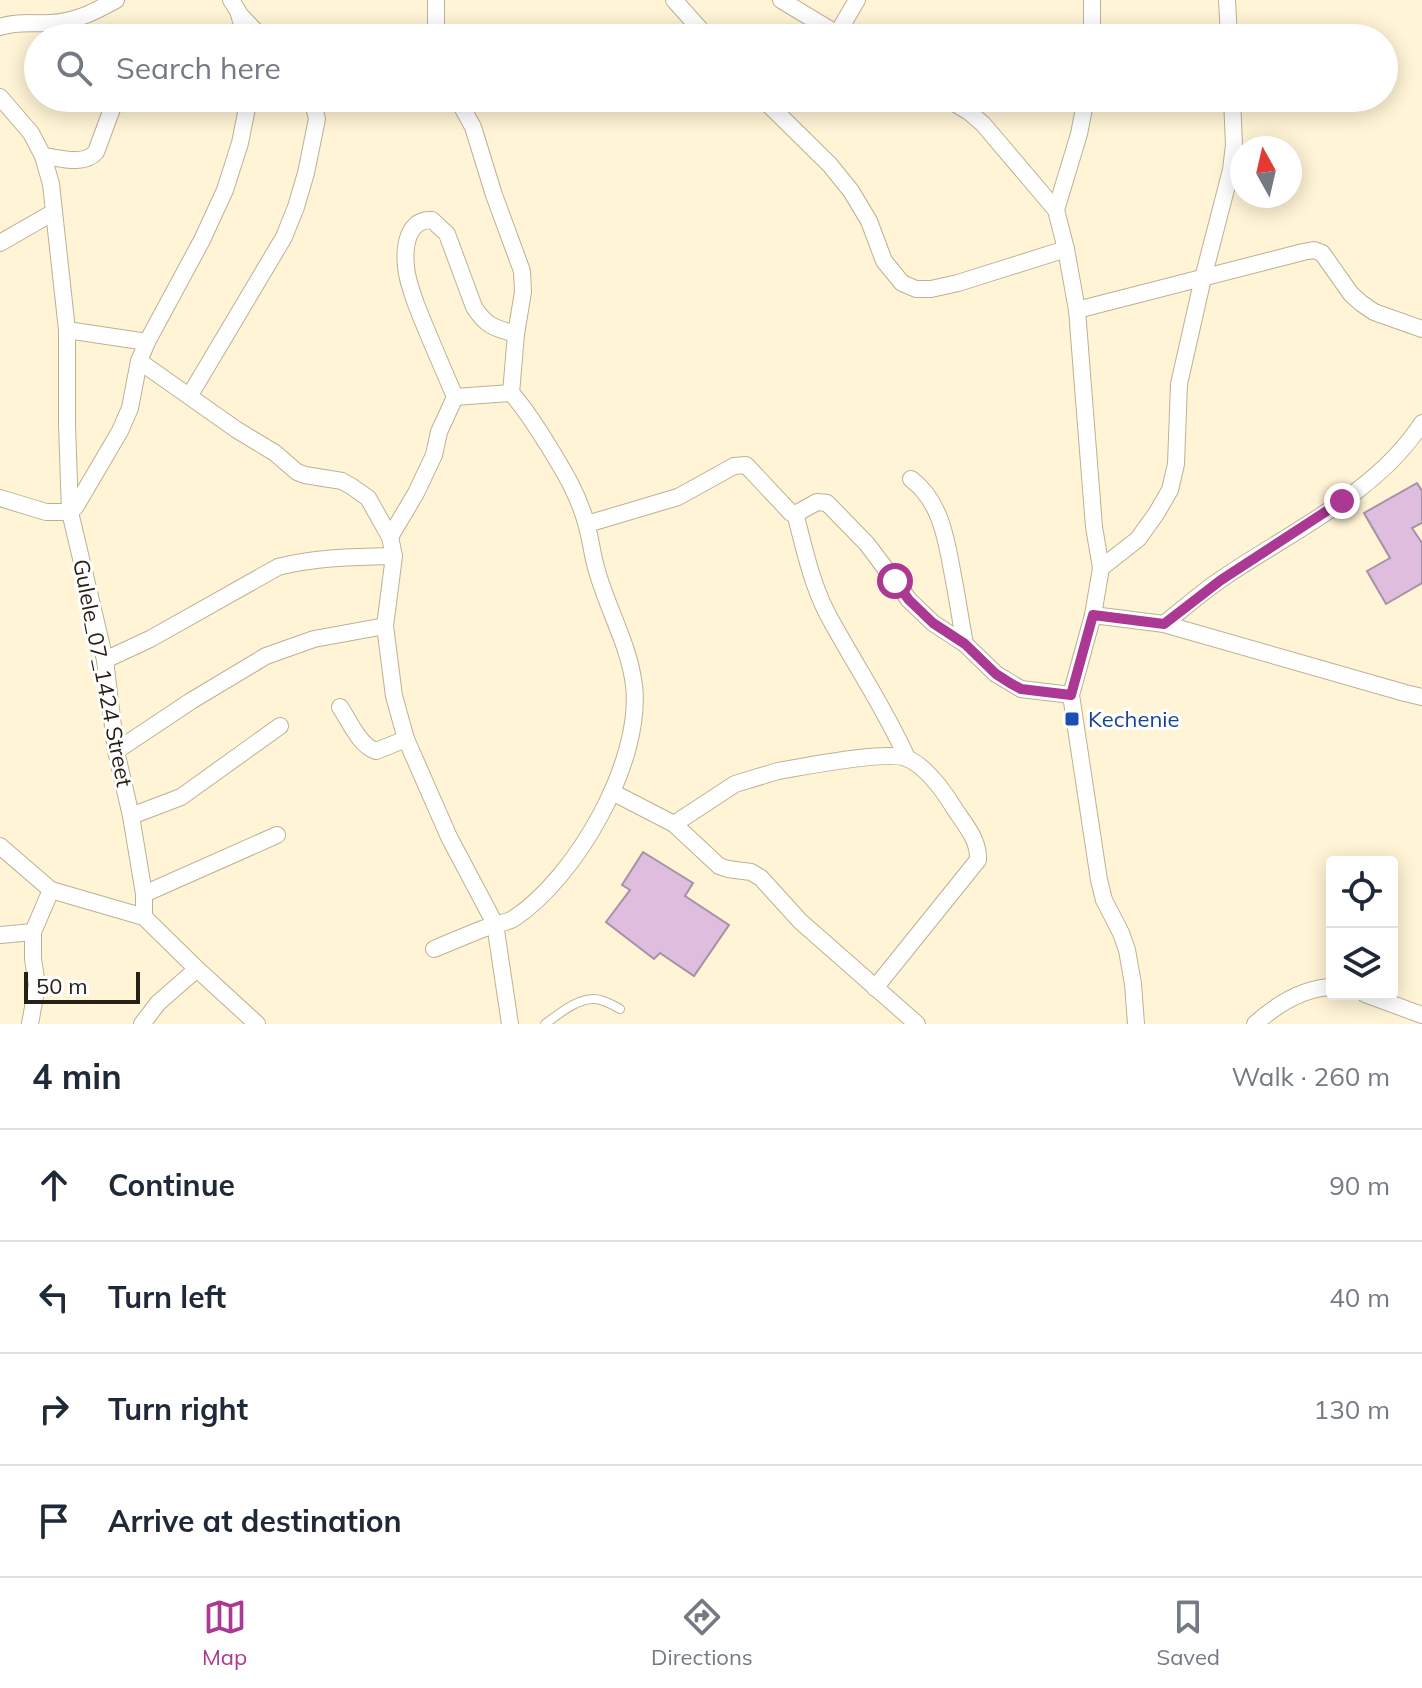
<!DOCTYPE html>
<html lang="en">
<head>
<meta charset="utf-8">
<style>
  body { margin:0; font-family:Mulish,sans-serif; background:#f2f2f3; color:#1f2937 }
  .controls { position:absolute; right:24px; bottom:24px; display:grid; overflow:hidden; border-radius:8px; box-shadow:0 4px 20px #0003 }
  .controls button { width:72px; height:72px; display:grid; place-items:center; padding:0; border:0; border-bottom:2px solid #e0e1e3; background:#fff; color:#1f2937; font:40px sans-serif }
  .compass { position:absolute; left:1230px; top:136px; width:72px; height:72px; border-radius:50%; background:#fff; box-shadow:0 4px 20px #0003; rotate:352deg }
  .scale { position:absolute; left:24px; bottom:20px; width:116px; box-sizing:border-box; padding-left:8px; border:4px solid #252116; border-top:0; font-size:22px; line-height:28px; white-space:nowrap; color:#252116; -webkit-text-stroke:6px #fff; paint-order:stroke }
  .stop { position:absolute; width:24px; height:24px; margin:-18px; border:6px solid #ab3892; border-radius:50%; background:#fff }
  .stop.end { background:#ab3892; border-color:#fff; box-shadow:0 2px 8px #0008 }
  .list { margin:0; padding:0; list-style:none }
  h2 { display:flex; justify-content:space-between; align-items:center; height:104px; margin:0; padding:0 32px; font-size:34px }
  h2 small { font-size:26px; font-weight:400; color:#747a83 }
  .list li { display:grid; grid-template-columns:52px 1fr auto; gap:24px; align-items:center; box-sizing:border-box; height:112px; padding:0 32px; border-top:2px solid #e0e1e3 }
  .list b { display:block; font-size:30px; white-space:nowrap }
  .list em { font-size:26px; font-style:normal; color:#747a83 }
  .icon { flex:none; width:44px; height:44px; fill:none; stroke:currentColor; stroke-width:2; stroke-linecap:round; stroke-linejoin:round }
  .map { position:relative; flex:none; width:1422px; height:1024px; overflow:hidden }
  .search { position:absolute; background:#fff; box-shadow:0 4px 20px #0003; left:24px; right:24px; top:24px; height:88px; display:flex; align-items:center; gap:20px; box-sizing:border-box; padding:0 28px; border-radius:44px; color:#747a83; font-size:30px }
  .sheet { height:552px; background:#fff }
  nav { display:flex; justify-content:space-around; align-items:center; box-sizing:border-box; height:112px; border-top:2px solid #e0e1e3; background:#fff; font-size:22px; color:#747a83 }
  nav a { display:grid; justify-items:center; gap:4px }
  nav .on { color:#ab3892 }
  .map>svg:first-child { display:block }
  .building { fill:#debdde; stroke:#a791a7; stroke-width:2 }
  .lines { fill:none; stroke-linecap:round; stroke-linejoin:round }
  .lane-casing { stroke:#bbb194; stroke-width:10 }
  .street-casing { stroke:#bbb194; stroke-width:18 }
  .lane { stroke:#fff; stroke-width:8 }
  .street { stroke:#fff; stroke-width:16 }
  .route { stroke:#ab3892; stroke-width:10 }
  .transit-dot { fill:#1a4fb4; stroke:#fff; stroke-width:3 }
  .labels { text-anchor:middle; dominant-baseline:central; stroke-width:6; stroke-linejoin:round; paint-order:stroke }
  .street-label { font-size:22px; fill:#252116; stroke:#fff }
  .transit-label { font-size:22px; fill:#164399; stroke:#fff; text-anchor:start }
</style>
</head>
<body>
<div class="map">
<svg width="1422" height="1024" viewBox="0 0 1422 1024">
  <rect width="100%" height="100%" fill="#fff4d5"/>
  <g class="building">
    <path d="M 1417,483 L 1422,491 L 1422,523 L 1412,528 L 1422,543 L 1422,583 L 1386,604 L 1367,571 L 1390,558 L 1364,513 Z"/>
    <path d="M 643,852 L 693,883 L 685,896 L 729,925 L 694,976 L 660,953 L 654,959 L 606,922 L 630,890 L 622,885 Z"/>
  </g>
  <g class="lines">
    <g class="lane-casing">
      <path id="lane" d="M 545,1024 C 559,1014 576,999 594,999 C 603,999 613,1005 620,1009"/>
    </g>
    <g class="street-casing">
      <g id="street">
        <path d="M 231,0 L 238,11 L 246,38"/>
        <path d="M 436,0 L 436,38"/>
        <path d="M 674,0 L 708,38"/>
        <path d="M 781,0 L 844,38"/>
        <path d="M 1227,0 L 1229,38"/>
        <path d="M 241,16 L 262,38"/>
        <path d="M 0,27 C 17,21 33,24 50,23 C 75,22 94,12 116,0"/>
        <path d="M 837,34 L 857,0"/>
        <path d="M 1092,38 L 1092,0"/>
        <path d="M 0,97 L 31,133 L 43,156 L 51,184 L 67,330 L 67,425 L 70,512 L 105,660 L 116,751 L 131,816 L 144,894 L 144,917 L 197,969 L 257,1024"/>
        <path d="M 457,98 L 473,127 L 494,195 L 522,271 L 523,292 L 516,334 L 511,393"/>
        <path d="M 762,98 L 830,165 L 851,191 L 869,221 L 884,261 L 902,283 L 916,289 L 931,289 L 958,283 L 1066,249"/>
        <path d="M 946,98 L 969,112 L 983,124 L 1056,210 L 1066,249 L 1077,310 L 1094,527 L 1101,568 L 1093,615 L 1071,695 L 1099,880 L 1104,900 L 1121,933 L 1127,950 L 1133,984 L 1136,1024"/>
        <path d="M 43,156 C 60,158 84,166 96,152 L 116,98"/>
        <path d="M 1056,210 L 1079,134 L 1086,98"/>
        <path d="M 0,243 L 54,212"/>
        <path d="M 1077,310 L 1303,252 L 1314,250 L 1322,253 L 1351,294 L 1361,303 L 1374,312 L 1422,329"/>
        <path d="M 67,330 L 147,342"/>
        <path d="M 139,361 L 237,430 L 275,453 L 297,472 L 305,475 L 342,481 L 351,486 L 368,498 L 390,537 L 394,556 L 385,626 L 394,696 L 406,739 L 449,837 L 495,924 L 510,1024"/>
        <path d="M 190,395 L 284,237 L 296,207 L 306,173 L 317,119 L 312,98"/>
        <path d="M 911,479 C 943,503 947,545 954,581 C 958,602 961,623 965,644"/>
        <path d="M 0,498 L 46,512 L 70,512"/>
        <path d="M 70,512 L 76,506 L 120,431 L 130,408 L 139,361 L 147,342 L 202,240 L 225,190 L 240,143 L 249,98"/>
        <path d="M 795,513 C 804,547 811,582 827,613 C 853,662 885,708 907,758"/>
        <path d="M 587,524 L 678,497 L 734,466 L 746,465 L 791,513 L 797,513 L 817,502 L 827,503 L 867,544 L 909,600 L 933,623 L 965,644 L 996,674 L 1021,689 L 1071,695"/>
        <path d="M 390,537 L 416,493 L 434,455 L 439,432 L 455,397 C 442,366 428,335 416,304 C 412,292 407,280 406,267 C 404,247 407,219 432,220 L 447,234 L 474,307 C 486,326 494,328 516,334"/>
        <path d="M 1101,568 L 1138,539 L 1156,514 L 1170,490 L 1176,464 L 1179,384 L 1203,278 L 1231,170 L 1234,145 L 1232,98"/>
        <path d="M 1093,615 L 1164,624 L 1405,693 L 1422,697"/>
        <path d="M 1164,624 C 1183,609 1202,592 1223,578 C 1290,532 1377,493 1422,423"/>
        <path d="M 105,660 L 150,639 L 278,567 C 316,557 355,557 394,556"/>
        <path d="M 340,707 C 350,722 359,745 376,751 L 406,739"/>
        <path d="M 116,751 L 191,701 L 266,656 L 314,639 L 385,626"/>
        <path d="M 612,792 L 674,824 L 719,866 L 728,869 L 751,872 L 761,878 L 800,921 L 917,1024"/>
        <path d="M 131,816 L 181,797 L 280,726"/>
        <path d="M 674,824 L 735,784 L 778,771 C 803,767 886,750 906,758 C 927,766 945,793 956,811 C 967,827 979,841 978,860 L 875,988"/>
        <path d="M 0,846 L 51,890 L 144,917"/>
        <path d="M 144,894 L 277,835"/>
        <path d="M 0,935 L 33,932"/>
        <path d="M 434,949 C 453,941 472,933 490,926 C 498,923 506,923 513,919 C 576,878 643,761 634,685 C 629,645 608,610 597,571 C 592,555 591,539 586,523 C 578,493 562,468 546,442 C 535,425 525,408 511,393 L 455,397"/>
        <path d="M 1365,994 L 1422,1015"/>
        <path d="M 30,1024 L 37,985 L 33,959 L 33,932 L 51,890"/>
        <path d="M 142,1024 L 158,1003 L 197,969"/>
        <path d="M 1255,1024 C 1276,1005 1303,988 1332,987"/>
      </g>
    </g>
    <use href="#lane" class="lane"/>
    <use href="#street" class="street"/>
  </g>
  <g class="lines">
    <path class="route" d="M 895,581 L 909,600 L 933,623 L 965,644 L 996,674 L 1010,683 L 1021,689 L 1071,695 L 1093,615 L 1164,624 L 1221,580 L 1342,501"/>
  </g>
  <rect class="transit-dot" x="1064" y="711" width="16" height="16" rx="4"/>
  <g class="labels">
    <g class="street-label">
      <text transform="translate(103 673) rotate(79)">Gulele_07_1424 Street</text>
    </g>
    <g class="transit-label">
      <text x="1088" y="719">Kechenie</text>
    </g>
  </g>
</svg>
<div class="controls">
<button><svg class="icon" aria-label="locate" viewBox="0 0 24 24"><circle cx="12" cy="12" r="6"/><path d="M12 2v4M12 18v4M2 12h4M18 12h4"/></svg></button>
<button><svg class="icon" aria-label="layers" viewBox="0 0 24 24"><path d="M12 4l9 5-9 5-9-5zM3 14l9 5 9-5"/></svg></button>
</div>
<svg class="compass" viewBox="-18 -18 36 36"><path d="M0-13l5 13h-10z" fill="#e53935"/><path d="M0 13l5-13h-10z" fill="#747a83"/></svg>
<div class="scale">50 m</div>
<div class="stop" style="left:895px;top:581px"></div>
<div class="stop end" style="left:1342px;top:501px"></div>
<div class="search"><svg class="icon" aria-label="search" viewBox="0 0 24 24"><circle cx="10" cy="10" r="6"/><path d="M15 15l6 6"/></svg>Search here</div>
</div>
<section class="sheet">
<h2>4 min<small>Walk · 260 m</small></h2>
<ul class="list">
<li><svg class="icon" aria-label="ahead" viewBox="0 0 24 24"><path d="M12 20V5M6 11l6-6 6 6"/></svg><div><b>Continue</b></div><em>90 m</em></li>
<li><svg class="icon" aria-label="left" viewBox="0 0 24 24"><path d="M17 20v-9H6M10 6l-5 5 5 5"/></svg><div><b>Turn left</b></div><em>40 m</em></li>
<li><svg class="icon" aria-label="right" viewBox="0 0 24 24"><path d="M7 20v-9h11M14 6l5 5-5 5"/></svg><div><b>Turn right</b></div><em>130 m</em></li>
<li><svg class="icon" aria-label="arrive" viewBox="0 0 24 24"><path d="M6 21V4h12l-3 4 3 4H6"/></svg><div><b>Arrive at destination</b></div></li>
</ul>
</section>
<nav>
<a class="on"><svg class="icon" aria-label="map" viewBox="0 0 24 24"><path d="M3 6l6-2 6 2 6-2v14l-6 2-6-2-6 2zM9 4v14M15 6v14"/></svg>Map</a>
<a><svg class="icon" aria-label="directions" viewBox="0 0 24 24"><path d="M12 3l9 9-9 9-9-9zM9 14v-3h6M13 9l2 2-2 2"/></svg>Directions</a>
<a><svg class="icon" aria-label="saved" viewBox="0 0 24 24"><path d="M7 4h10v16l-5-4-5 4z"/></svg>Saved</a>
</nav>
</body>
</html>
